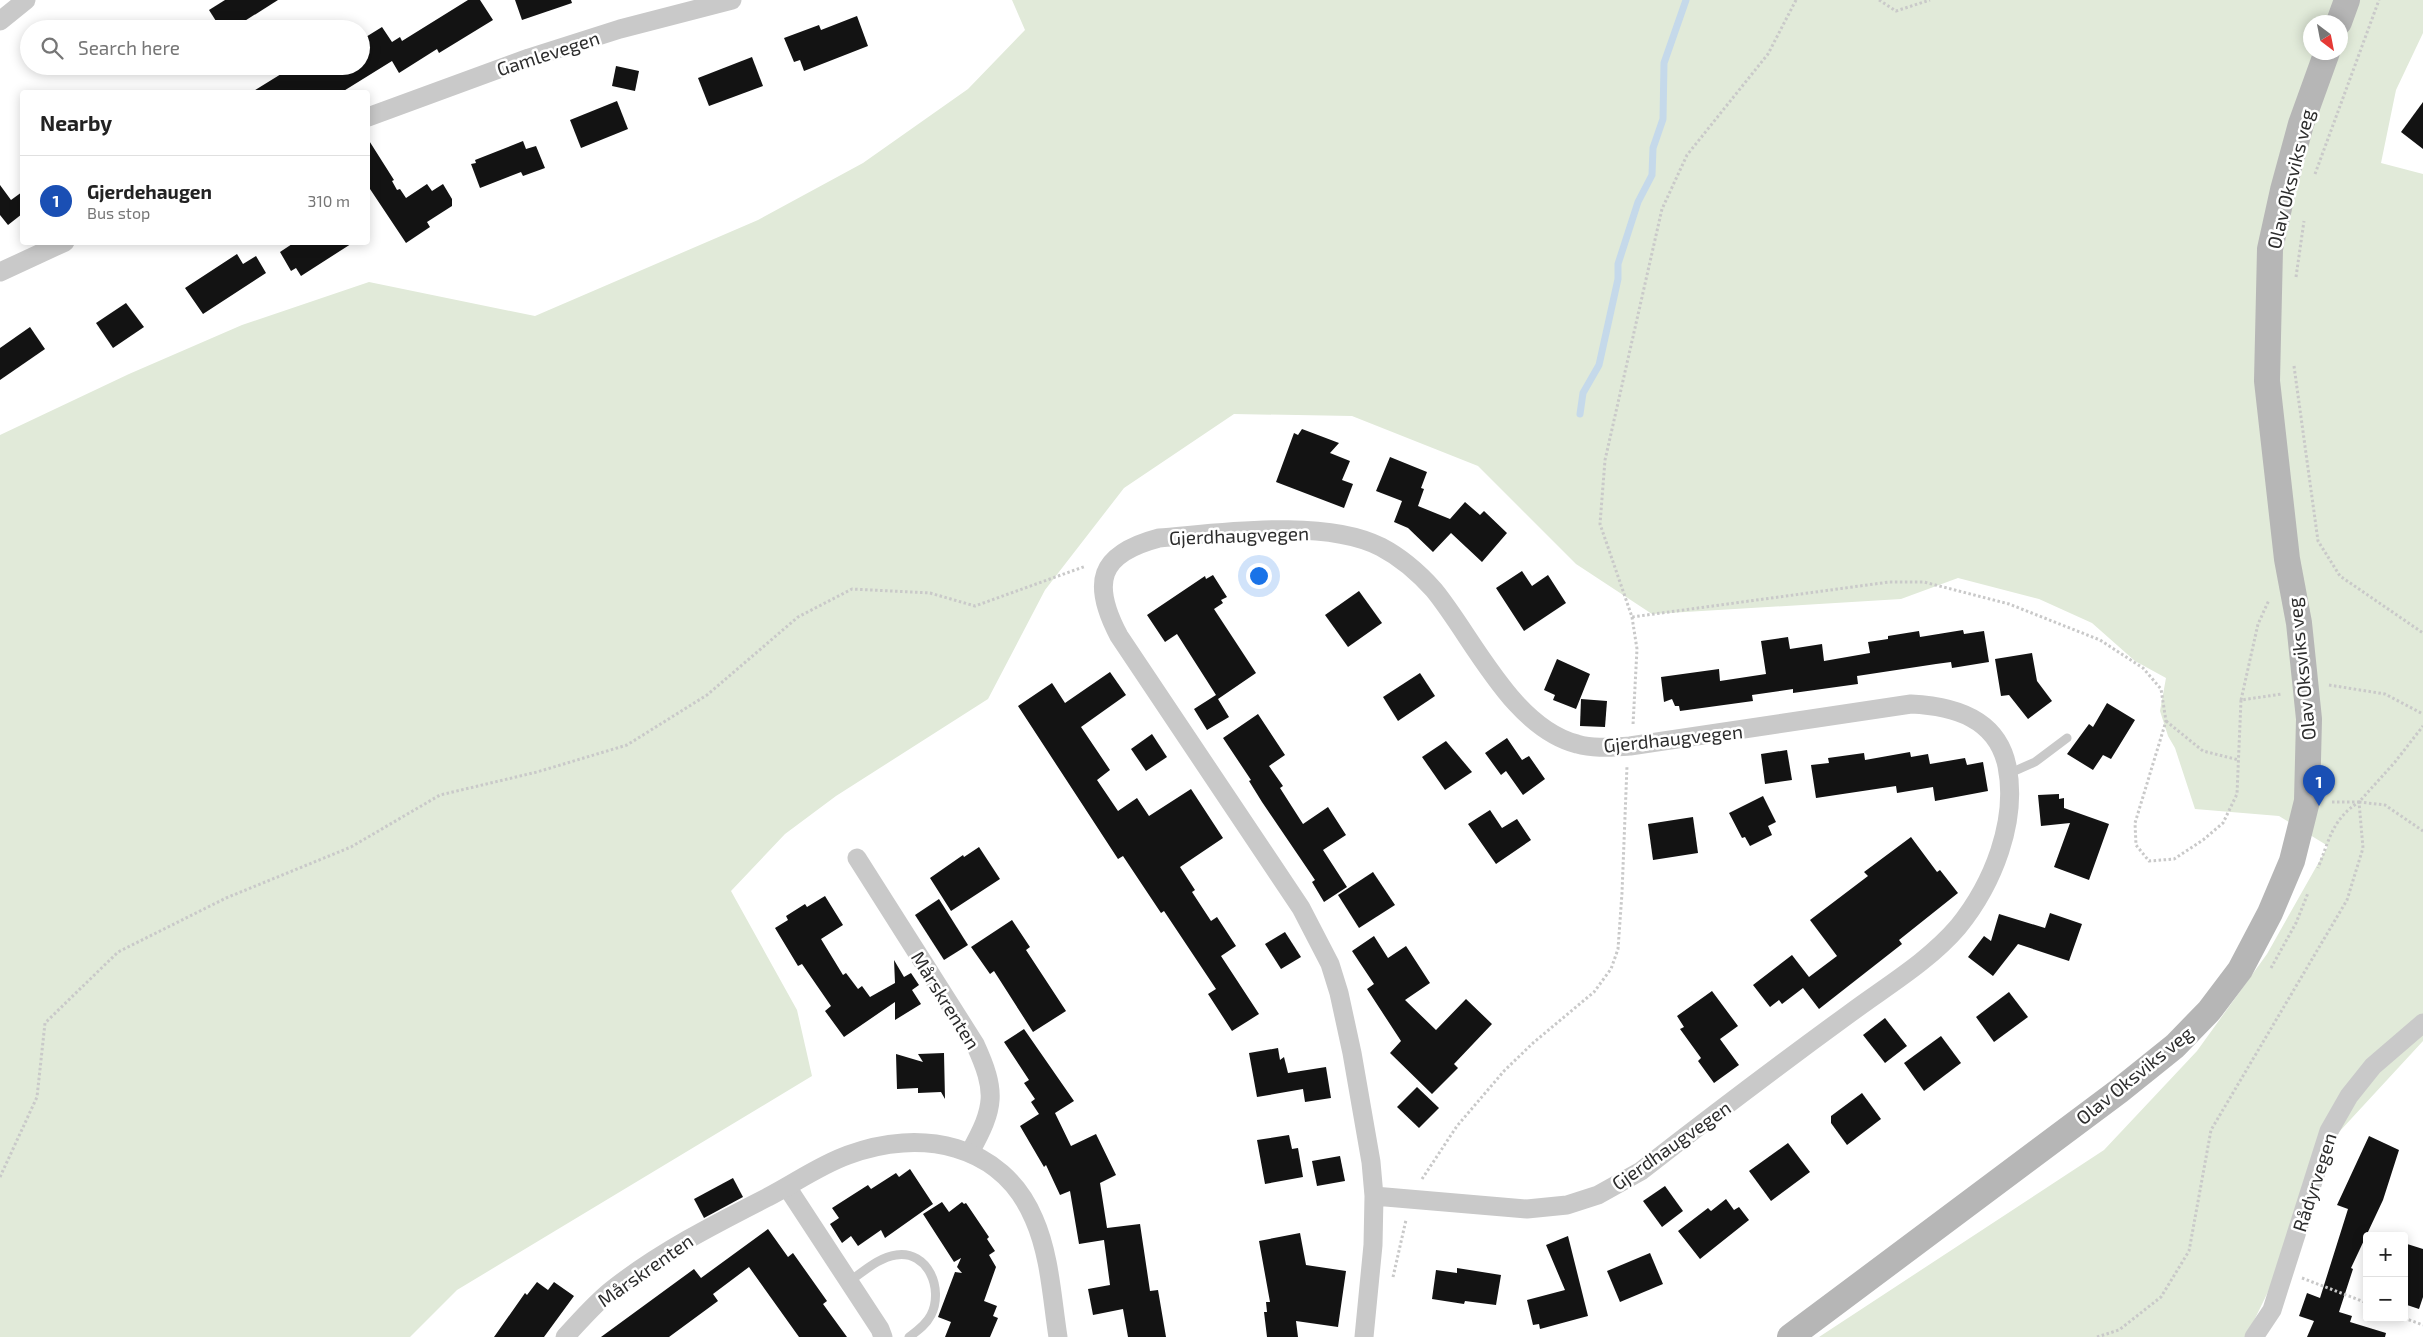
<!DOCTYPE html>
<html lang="en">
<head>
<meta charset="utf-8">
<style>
  body { margin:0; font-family:"Exo 2",sans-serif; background:#f2f2f2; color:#222 }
  .controls { position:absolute; right:15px; bottom:15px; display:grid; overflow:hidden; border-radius:5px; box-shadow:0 2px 12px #0003 }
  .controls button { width:45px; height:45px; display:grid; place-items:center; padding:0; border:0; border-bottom:1px solid #e0e0e0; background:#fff; color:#222; font:25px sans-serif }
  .compass { position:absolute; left:2303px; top:15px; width:45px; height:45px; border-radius:50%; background:#fff; box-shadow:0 2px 12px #0003; rotate:148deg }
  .you { position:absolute; left:1258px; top:575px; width:18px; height:18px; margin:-12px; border:4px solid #fff; border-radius:50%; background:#1a73e8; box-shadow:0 0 0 8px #1a73e833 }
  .badge { display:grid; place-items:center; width:32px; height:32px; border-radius:50%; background:#e22f31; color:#fff; font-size:16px; font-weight:700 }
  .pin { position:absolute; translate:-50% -41px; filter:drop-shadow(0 1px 2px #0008) }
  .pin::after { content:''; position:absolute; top:26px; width:18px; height:15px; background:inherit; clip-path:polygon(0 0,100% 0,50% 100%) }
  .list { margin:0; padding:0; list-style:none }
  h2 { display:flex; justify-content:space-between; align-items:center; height:65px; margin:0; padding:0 20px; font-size:21px }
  h2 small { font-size:16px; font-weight:400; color:#767676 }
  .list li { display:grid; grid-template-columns:32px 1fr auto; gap:15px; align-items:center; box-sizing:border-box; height:90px; padding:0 20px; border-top:1px solid #e0e0e0 }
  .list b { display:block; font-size:19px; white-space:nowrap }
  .list p { margin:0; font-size:16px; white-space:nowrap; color:#767676 }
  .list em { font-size:16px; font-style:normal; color:#767676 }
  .icon { flex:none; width:28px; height:28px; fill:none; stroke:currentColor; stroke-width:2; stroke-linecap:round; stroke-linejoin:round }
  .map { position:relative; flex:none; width:2423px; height:1337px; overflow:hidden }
  .search { position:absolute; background:#fff; box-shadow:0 2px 12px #0003; left:20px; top:20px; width:350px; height:55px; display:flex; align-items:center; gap:12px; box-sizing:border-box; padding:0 18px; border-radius:28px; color:#767676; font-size:19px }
  .panel { position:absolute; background:#fff; box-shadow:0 2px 12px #0003; left:20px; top:90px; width:350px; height:155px; border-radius:5px }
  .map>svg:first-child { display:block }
  .green { fill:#e1ead9; fill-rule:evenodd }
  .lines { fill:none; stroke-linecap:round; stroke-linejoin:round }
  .stream { stroke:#c5d9ea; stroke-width:7 }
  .building { fill:#131313 }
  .path { stroke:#c9c9c9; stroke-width:3; stroke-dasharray:2.5 2.5; stroke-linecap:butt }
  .lane { stroke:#c9c9c9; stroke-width:9 }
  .street { stroke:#c9c9c9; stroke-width:19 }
  .secondary { stroke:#b6b6b6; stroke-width:26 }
  .labels { text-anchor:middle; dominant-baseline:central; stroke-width:5; stroke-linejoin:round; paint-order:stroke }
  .street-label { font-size:19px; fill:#2c2c2c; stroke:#fff }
</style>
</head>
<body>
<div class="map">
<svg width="2423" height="1337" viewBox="0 0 2423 1337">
  <rect width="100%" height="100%" fill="#fff"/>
  <path class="green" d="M 1012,0 L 2423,0 L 2423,33 L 2396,90 L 2381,163 L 2423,174 L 2423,1041 L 2339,1132 L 2286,1255 L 2246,1337 L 1819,1337 L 2104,1150 L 2197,1051 L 2267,954 L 2328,846 L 2279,816 L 2195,809 L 2175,748 L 2168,736 L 2160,711 L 2166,678 L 2135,661 L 2092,623 L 2039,599 L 1958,578 L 1901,599 L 1652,614 L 1576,564 L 1478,466 L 1352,416 L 1234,414 L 1124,488 L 1045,590 L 988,699 L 836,796 L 785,834 L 731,891 L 797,1010 L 812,1076 L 457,1290 L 410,1337 L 0,1337 L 0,435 L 129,374 L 242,325 L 369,282 L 535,316 L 758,220 L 863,163 L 968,89 L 1025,30 ZM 2310,22 L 2340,22 L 2340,52 L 2310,52 Z"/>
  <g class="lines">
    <path class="stream" d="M 1580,414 L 1583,393 L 1599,365 L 1618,279 L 1618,264 L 1638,202 L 1652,175 L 1653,148 L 1663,119 L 1664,63 L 1686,0"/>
  </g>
  <g class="building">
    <path d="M 225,0 L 278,0 L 232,29 L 221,29 L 209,10 Z"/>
    <path d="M 468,0 L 480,0 L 493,20 L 439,53 L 437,49 L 399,73 L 392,61 L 342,92 L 252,92 L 294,66 L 361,66 L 361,40 L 382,27 L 392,42 L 400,37 L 402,41 Z"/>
    <path d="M 515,0 L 571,0 L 572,3 L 522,20 Z"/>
    <path d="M 857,16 L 868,46 L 804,71 L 800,60 L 794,62 L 784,38 L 819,25 L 821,30 Z"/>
    <path d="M 752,57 L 763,86 L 709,106 L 698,78 Z"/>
    <path d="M 616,66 L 639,71 L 635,91 L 612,86 Z"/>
    <path d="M 617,101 L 628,129 L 581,148 L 570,120 Z"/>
    <path d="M 2423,102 L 2423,149 L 2401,132 Z"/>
    <path d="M 368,139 L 394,180 L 392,181 L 397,190 L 400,189 L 406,198 L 427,184 L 432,191 L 443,184 L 452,199 L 452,206 L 427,222 L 430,227 L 406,243 L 368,186 Z"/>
    <path d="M 523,141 L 526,149 L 536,146 L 545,168 L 523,176 L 521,172 L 480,188 L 471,164 L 476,163 L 475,160 Z"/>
    <path d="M 0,185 L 11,200 L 22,192 L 22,214 L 8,225 L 0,215 Z"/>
    <path d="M 295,242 L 354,242 L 301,276 L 296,268 L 291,271 L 280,252 Z"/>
    <path d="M 237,254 L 243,264 L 256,256 L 266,273 L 203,314 L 185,288 Z"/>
    <path d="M 126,303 L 144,327 L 113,348 L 96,323 Z"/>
    <path d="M 30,327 L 45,349 L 0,380 L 0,348 Z"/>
    <path d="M 1302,429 L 1339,443 L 1330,453 L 1350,461 L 1342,480 L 1353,484 L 1344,508 L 1276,482 L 1294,433 L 1298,435 Z"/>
    <path d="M 1390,457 L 1427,472 L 1421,488 L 1424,489 L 1418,506 L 1450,519 L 1465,502 L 1480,515 L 1484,511 L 1507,533 L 1482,562 L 1451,533 L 1433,552 L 1408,528 L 1394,522 L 1402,501 L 1376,491 Z"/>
    <path d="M 1522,571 L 1532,586 L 1548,575 L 1566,603 L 1524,631 L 1496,588 Z"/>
    <path d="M 1213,575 L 1227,597 L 1221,600 L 1223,603 L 1214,609 L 1256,673 L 1218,699 L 1229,717 L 1207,730 L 1194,709 L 1216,695 L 1177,634 L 1165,642 L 1147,615 L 1205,576 L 1206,579 Z"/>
    <path d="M 1359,591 L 1382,623 L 1348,647 L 1325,615 Z"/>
    <path d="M 1963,630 L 1964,634 L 1984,631 L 1989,662 L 1952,668 L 1951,662 L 1936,664 L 1857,676 L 1858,684 L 1793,693 L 1793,689 L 1752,695 L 1753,701 L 1680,711 L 1679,706 L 1675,706 L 1672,699 L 1664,702 L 1661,677 L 1719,669 L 1720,681 L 1766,674 L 1761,641 L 1788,637 L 1790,649 L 1822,644 L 1824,661 L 1870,653 L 1868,642 L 1888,639 L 1888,636 L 1919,631 L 1920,637 Z"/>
    <path d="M 2032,653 L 2037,681 L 2052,701 L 2028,719 L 2009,695 L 2001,696 L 1995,659 Z"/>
    <path d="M 1557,659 L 1590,674 L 1576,709 L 1553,700 L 1555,695 L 1544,690 Z"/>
    <path d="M 1110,672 L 1126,695 L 1081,727 L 1110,770 L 1097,780 L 1118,811 L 1137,798 L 1149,816 L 1191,789 L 1223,838 L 1180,867 L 1195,890 L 1192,892 L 1211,921 L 1217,917 L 1236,946 L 1221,956 L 1259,1014 L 1232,1031 L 1208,994 L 1216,989 L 1164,911 L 1161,913 L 1123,856 L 1118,859 L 1018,706 L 1052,683 L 1065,703 Z"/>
    <path d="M 1420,673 L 1435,696 L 1398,721 L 1383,697 Z"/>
    <path d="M 1581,699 L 1607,701 L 1605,727 L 1580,726 Z"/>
    <path d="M 2107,703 L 2135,720 L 2111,759 L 2103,755 L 2093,770 L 2067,754 L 2089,724 L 2093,727 Z"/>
    <path d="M 1258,714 L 1285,755 L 1269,766 L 1283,786 L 1280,788 L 1303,824 L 1328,807 L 1346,835 L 1323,850 L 1347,887 L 1324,902 L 1312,882 L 1315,880 L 1262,802 L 1249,781 L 1251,780 L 1223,738 Z"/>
    <path d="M 1152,734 L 1167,757 L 1146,771 L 1131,749 Z"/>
    <path d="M 1507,738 L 1522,760 L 1529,756 L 1545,779 L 1523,795 L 1506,771 L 1501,775 L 1485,753 Z"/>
    <path d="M 1446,741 L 1472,772 L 1445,790 L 1422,757 Z"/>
    <path d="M 1787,750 L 1792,780 L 1765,784 L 1761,754 Z"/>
    <path d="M 1910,752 L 1911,757 L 1928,754 L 1930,764 L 1965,758 L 1967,765 L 1983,762 L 1988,791 L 1935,801 L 1933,787 L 1897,793 L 1896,786 L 1816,798 L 1811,765 L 1829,763 L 1828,758 L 1864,753 L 1865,760 Z"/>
    <path d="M 2059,794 L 2059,799 L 2064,798 L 2064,808 L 2109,824 L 2089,880 L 2054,867 L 2070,823 L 2041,826 L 2038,795 Z"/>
    <path d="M 1763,796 L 1776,822 L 1768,826 L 1772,835 L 1750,846 L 1745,837 L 1742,838 L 1729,813 Z"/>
    <path d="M 1490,810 L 1502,828 L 1517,819 L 1531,840 L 1496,864 L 1468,824 Z"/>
    <path d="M 1693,817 L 1698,853 L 1653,860 L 1648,824 Z"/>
    <path d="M 1911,837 L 1937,872 L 1940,870 L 1958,893 L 1899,940 L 1902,944 L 1819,1009 L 1803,988 L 1782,1004 L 1779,1000 L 1770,1007 L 1753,985 L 1792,955 L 1809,977 L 1837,956 L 1810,920 L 1868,876 L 1864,872 Z"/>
    <path d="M 979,847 L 1000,879 L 951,911 L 930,878 L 963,855 L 964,857 Z"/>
    <path d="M 1373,872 L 1395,905 L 1359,928 L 1338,895 Z"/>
    <path d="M 825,896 L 843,925 L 821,939 L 843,975 L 846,973 L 858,989 L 862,986 L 870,997 L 895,983 L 894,960 L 904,977 L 911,973 L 919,985 L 912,990 L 921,1004 L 895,1020 L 895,1002 L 844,1037 L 825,1011 L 831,1006 L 802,964 L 798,966 L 775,928 L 788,920 L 786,916 L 805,904 L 807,907 Z"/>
    <path d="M 939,899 L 968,945 L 944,960 L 915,915 Z"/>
    <path d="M 2050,913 L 2082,924 L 2069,961 L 2018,944 L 1993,976 L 1968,957 L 1984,936 L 1991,941 L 1999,914 L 2045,928 Z"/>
    <path d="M 1012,920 L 1030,947 L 1026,950 L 1066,1011 L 1033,1032 L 994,971 L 990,974 L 971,947 Z"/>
    <path d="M 1285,932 L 1301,957 L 1281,969 L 1265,944 Z"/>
    <path d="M 1374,936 L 1388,958 L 1406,946 L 1430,983 L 1405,1000 L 1436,1030 L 1466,999 L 1492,1024 L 1454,1064 L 1458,1068 L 1432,1094 L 1390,1053 L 1401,1041 L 1367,989 L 1374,984 L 1352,951 Z"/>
    <path d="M 1712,991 L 1738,1026 L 1720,1039 L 1739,1065 L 1714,1083 L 1698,1061 L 1701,1058 L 1680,1029 L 1684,1027 L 1677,1016 Z"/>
    <path d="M 2009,992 L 2028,1017 L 1994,1042 L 1976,1017 Z"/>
    <path d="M 1885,1018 L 1907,1046 L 1885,1063 L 1863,1035 Z"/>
    <path d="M 1024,1029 L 1074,1101 L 1055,1113 L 1071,1146 L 1096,1134 L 1116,1175 L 1100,1183 L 1107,1228 L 1140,1224 L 1150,1291 L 1158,1290 L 1166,1337 L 1128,1337 L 1123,1309 L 1093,1315 L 1088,1289 L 1110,1285 L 1104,1240 L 1079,1244 L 1070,1191 L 1060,1195 L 1046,1165 L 1044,1167 L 1020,1126 L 1039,1114 L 1031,1102 L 1035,1099 L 1024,1083 L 1029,1080 L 1004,1042 Z"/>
    <path d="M 1941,1036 L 1961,1063 L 1924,1091 L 1904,1063 Z"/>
    <path d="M 1278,1048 L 1280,1060 L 1284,1057 L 1288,1073 L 1326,1067 L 1331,1098 L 1305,1102 L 1303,1089 L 1257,1097 L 1249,1053 Z"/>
    <path d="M 944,1053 L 945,1099 L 941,1092 L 918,1093 L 918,1088 L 897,1089 L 896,1054 L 923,1062 L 918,1054 Z"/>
    <path d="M 1417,1087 L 1439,1108 L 1419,1128 L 1397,1107 Z"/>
    <path d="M 1862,1093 L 1881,1119 L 1847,1145 L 1831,1123 L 1831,1116 Z"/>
    <path d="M 1289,1135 L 1292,1149 L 1298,1148 L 1303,1177 L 1265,1184 L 1257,1140 Z"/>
    <path d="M 2369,1136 L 2399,1150 L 2383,1200 L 2351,1268 L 2353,1269 L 2339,1312 L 2352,1316 L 2350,1322 L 2386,1333 L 2385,1337 L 2307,1337 L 2314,1321 L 2299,1316 L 2307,1293 L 2320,1298 L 2348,1209 L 2337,1205 Z"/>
    <path d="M 1788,1143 L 1810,1172 L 1771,1201 L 1749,1171 Z"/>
    <path d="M 1340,1156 L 1345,1181 L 1317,1186 L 1312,1161 Z"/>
    <path d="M 910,1169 L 933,1204 L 885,1238 L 881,1230 L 858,1246 L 851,1236 L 842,1243 L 830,1224 L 839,1218 L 832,1208 L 868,1185 L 871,1189 L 896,1173 L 899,1177 Z"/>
    <path d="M 733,1178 L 743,1197 L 704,1218 L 694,1199 Z"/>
    <path d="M 1665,1186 L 1683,1211 L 1662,1227 L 1643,1201 Z"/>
    <path d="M 1726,1199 L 1734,1210 L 1739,1207 L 1749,1220 L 1700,1259 L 1678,1231 L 1708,1208 L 1711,1211 Z"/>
    <path d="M 942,1202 L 949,1212 L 962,1202 L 964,1204 L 966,1203 L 989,1237 L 987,1239 L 995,1251 L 989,1255 L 996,1267 L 984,1301 L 997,1306 L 993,1316 L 998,1318 L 990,1337 L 945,1337 L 951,1322 L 938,1317 L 955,1272 L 962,1273 L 957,1267 L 961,1258 L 954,1262 L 923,1214 Z"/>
    <path d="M 768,1229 L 788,1257 L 793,1253 L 827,1301 L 823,1304 L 847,1337 L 799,1337 L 749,1267 L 713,1294 L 718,1301 L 669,1337 L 601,1337 L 694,1269 L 701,1278 Z"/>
    <path d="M 1300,1233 L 1306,1265 L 1346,1271 L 1338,1327 L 1296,1321 L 1298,1337 L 1267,1337 L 1264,1312 L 1267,1312 L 1266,1302 L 1270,1302 L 1259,1241 Z"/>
    <path d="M 1568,1236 L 1588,1316 L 1540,1329 L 1539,1324 L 1533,1325 L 1527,1300 L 1565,1290 L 1546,1245 Z"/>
    <path d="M 2404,1243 L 2423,1249 L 2423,1297 L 2419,1309 L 2404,1304 Z"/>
    <path d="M 1650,1253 L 1663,1284 L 1620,1302 L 1607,1271 Z"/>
    <path d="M 1457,1268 L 1501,1275 L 1496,1305 L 1465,1301 L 1464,1304 L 1432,1299 L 1436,1270 L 1457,1273 Z"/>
    <path d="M 537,1282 L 548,1290 L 554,1282 L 574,1296 L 544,1337 L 494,1337 L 525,1293 L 527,1295 Z"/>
  </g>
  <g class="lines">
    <g class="path">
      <path d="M 1796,0 L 1768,54 L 1687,155 L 1662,209 L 1605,460 L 1600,524 L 1632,617 L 1889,582 L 1924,582 L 2009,604 L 2100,640 L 2143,668 L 2161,689 L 2166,721 L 2135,823 L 2136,845 L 2149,861 L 2174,859 L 2203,840 L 2223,823 L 2237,794 L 2241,700 L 2282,694"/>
      <path d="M 1879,0 L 1896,11 L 1930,0"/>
      <path d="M 2315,174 L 2379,0"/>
      <path d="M 2296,277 L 2304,221"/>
      <path d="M 2294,366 L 2318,541 L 2340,576 L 2423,633"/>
      <path d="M 1632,617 L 1637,649 L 1633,725"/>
      <path d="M 2329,685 L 2385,694 L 2423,714"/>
      <path d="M 2241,700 L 2258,624 L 2269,600"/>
      <path d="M 2166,721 L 2203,751 L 2239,760"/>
      <path d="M 2332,802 L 2359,802 L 2395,762 L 2423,726"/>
      <path d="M 2359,802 L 2385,805 L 2423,831"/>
      <path d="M 2271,968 L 2296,923 L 2308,893"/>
      <path d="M 0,1177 L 37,1097 L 45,1023 L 118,952 L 226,898 L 351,847 L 440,795 L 537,772 L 627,745 L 707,695 L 798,617 L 852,589 L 930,593 L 975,606 L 1086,566"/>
      <path d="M 1422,1179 L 1457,1126 L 1504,1071 L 1533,1043 L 1594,992 L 1611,969 L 1618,949 L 1622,893 L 1627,766"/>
      <path d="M 1393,1277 L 1406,1220"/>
      <path d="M 2302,1278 L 2367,1303"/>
      <path d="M 2404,1318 L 2423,1325"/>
      <path d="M 2097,1337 L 2119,1330 L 2161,1297 L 2189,1251 L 2211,1130 L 2347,900 L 2363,848 L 2359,802 C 2332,819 2329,841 2318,868"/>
    </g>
    <g class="lane">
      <path d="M 2008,774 L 2035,762 L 2067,738"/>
      <path d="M 848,1282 C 862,1273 879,1257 896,1255 C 928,1250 944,1289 931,1315 C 926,1325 917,1331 909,1337"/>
    </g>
    <g class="street">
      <path d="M 0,21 L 26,0"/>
      <path d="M 368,117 L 529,58 L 620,29 L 732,0"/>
      <path d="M 0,272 L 65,242"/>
      <path d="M 857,858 L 975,1044 C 997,1092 995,1107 970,1152"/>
      <path d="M 787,1187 L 880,1329 L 883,1337"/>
      <path d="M 565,1337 C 580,1321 595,1303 613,1289 C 660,1252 715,1224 768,1197 C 795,1183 820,1165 848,1155 C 920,1128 1002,1143 1034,1219 C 1050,1255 1052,1299 1058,1337"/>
      <path d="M 1364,1337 L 1373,1245 L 1374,1196 L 1371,1162 L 1352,1053 L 1339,993 L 1330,964 L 1301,908 L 1119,636 C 1091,583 1098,554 1159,538 C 1221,533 1325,518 1381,547 C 1402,558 1418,572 1434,590 C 1474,639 1512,727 1577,744 C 1594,749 1612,747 1630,746 L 1911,704 C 1954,706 1997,718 2007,766 C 2018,821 1993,884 1958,927 C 1928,962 1885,987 1849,1014 C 1779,1065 1709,1118 1641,1171 L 1598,1195 L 1567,1205 L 1527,1209 L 1374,1196"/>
      <path d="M 2254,1337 L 2272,1310 L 2329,1131 L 2349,1096 L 2373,1066 L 2423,1023"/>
    </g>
    <g class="secondary">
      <path d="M 2339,22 L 2347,0"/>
      <path d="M 1790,1337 L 2119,1091 L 2175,1046 L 2209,1011 L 2240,970 L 2270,913 L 2292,861 L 2307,801 L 2309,719 L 2299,623 L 2287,559 L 2267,381 L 2270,249 L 2283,190 L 2301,124 L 2327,52"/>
    </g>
  </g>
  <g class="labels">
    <g class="street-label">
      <text transform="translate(548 53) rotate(-18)">Gamlevegen</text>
      <text transform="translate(2290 179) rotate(-76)">Olav Oksviks veg</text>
      <text transform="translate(1239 535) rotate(-2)">Gjerdhaugvegen</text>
      <text transform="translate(2301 669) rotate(-96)">Olav Oksviks veg</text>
      <text transform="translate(1673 738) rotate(-6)">Gjerdhaugvegen</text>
      <text transform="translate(946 1000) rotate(58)">Mårskrenten</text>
      <text transform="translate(2134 1075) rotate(-39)">Olav Oksviks veg</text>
      <text transform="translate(1671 1145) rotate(-35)">Gjerdhaugvegen</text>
      <text transform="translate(2314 1182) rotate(-72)">Rådyrvegen</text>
      <text transform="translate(645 1270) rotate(-35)">Mårskrenten</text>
    </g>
  </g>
</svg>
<div class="controls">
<button>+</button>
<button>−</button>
</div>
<svg class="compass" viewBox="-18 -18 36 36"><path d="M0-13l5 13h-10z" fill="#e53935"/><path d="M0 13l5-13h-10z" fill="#767676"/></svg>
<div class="you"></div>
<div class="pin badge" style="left:2319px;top:806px;background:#1a4fb4">1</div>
<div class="search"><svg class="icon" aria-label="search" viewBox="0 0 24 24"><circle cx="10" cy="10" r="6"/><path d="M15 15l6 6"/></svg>Search here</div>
<section class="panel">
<h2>Nearby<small></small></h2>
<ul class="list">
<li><span class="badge" style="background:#1a4fb4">1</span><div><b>Gjerdehaugen</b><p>Bus stop</p></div><em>310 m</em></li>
</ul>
</section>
</div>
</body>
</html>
